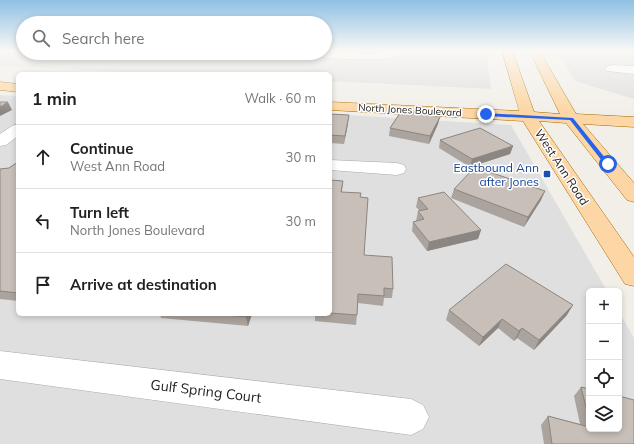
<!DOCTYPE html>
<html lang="en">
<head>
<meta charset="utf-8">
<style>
  body { margin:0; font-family:Mulish,sans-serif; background:#f2f2f2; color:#202124 }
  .controls { position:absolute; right:12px; bottom:12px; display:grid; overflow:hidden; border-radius:6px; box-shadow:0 2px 6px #0003 }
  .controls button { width:36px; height:36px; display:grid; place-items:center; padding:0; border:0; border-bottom:1px solid #e0e0e0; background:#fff; color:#202124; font:20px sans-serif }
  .stop { position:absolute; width:12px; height:12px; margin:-9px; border:3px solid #2563eb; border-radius:50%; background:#fff }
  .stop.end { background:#2563eb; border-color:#fff; box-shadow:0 1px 4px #0008 }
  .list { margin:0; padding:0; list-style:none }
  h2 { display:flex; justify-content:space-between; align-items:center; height:52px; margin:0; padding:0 16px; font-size:17px }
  h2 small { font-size:13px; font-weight:400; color:#757577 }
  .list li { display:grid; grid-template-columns:26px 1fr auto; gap:12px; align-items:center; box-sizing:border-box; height:64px; padding:0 16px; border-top:1px solid #e0e0e0 }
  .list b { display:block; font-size:15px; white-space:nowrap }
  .list p { margin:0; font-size:13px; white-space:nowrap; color:#757577 }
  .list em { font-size:13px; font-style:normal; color:#757577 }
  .icon { flex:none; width:22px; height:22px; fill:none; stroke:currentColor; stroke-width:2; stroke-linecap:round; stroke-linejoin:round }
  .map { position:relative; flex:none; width:634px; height:444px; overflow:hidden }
  .search { position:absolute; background:#fff; box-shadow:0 2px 6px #0003; left:16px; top:16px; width:316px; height:44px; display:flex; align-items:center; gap:10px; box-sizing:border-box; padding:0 14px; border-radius:22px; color:#757577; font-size:15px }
  .panel { position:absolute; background:#fff; box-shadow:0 2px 6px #0003; left:16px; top:72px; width:316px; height:244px; border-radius:6px }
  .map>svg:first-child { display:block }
  .residential { fill:#e0dfdf }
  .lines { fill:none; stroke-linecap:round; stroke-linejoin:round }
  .minor-casing { stroke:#a9a9a9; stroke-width:1 }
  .major-casing { stroke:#a06b00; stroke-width:1 }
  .minor { fill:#fff; fill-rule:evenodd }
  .major { fill:#fcd6a4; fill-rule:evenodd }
  .wall { fill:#aba49e }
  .shaded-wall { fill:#8b8681 }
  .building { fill:#c7bfb8; stroke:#8b8681 }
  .route { fill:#2563eb }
  .transit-dot { fill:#1a4fb4; stroke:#fff; stroke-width:1.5 }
  .labels { text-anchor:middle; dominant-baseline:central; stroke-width:3; stroke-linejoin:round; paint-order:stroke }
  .far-street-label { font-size:10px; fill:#222; stroke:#fff }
  .transit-label { font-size:12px; fill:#164399; stroke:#fff; text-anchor:end }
  .street-label { font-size:12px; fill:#222; stroke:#fff }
  .near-street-label { font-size:14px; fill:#222; stroke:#fff }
</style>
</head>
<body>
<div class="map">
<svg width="634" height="444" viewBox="0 0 634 444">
  <rect width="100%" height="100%" fill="#f2efe9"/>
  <g class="residential">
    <path d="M 0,50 L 23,50 L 23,53 L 325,53 L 325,50 L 486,50 L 491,89 L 330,81 L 330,74 L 169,74 L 0,66 Z"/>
    <path d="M 557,50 L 634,50 L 634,99 L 575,81 Z"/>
    <path d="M 0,95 L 18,96 L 18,314 L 330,314 L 330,114 L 511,125 L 607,291 L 589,291 L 589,429 L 619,429 L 619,312 L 634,338 L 634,444 L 0,444 Z"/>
  </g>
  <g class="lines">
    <g class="minor-casing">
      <g id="minor">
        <path d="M 0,50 L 13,50 L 12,52 L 0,56 Z"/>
        <path d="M 394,50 L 410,50 C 396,66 323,57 302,56 L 297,53 L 325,53 L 325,51 L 370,53 Z"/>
        <path d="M 611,65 L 634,66 L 634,74 L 607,71 L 605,69 L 607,67 Z"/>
        <path d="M 18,124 L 18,136 L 6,145 L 0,146 L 0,134 L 12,126 Z"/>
        <path d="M 330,160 L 397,163 L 404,165 L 406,169 L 404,173 L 397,175 L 330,170 Z"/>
        <path d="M 0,351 L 411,399 L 423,405 L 429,417 L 423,429 L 411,435 L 0,379 Z"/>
      </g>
    </g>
    <g class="major-casing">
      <g id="major">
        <path d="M 502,50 L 512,50 L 534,112 L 560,114 L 529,50 L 539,50 L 576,114 L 634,117 L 634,127 L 583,124 L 634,183 L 634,202 L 627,200 L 566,123 L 539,121 L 634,257 L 634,286 L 625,284 L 523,121 L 330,110 L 330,102 L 519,111 Z"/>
        <path d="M 0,82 L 18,84 L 18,92 L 0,90 Z"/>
      </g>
    </g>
    <use href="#minor" class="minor"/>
    <use href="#major" class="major"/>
  </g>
  <g class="wall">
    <path d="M 330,114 L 348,123 L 344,144 L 330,143 Z"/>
    <path d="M 438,124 L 429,144 L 389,136 L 390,128 Z"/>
    <path d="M 440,140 L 513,146 L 510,154 L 470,167 L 439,148 Z"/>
    <path d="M 18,162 L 18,301 L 0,299 L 0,169 L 9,168 Z"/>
    <path d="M 330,180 L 343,181 L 342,192 L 360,197 L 364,255 L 393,289 L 392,298 L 384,298 L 383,306 L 358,303 L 356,325 L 315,321 L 315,314 L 330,314 Z"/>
    <path d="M 454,189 L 545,191 L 541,200 L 524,227 L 451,198 Z"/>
    <path d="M 418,198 L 481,230 L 478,239 L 427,251 L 412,231 L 413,222 L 416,221 L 418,211 L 420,211 L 416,207 Z"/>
    <path d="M 449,310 L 567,315 L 534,350 L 517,338 L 514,341 L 498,328 L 479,346 L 446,320 Z"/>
    <path d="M 160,314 L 252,314 L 248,326 L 161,318 Z"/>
    <path d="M 581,387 L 589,389 L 589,429 L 634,444 L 544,444 L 541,425 L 548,416 L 580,424 L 574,396 Z"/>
  </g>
  <g class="shaded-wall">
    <path d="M 8,102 L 12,110 L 0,116 L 0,107 Z"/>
    <path d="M 349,115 L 348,123 L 344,144 L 345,136 Z"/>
    <path d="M 440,117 L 438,124 L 429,144 L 430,136 Z"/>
    <path d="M 513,146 L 510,154 L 470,167 L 472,159 Z"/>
    <path d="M 545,191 L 541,200 L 524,227 L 528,217 Z"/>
    <path d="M 481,230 L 478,239 L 427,251 L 429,242 Z"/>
    <path d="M 573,305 L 567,315 L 534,350 L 539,340 Z"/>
    <path d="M 247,314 L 252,314 L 248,326 L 246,317 Z"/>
    <path d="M 502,319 L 498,328 L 479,346 L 483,337 Z"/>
    <path d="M 522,328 L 517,338 L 514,341 L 519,331 Z"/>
  </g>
  <g class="building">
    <path d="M 0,102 L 8,102 L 0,107 Z"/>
    <path d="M 402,110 L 440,117 L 430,136 L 390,128 Z"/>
    <path d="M 330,114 L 349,115 L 345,136 L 330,135 Z"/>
    <path d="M 480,128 L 513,146 L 472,159 L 440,140 Z"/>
    <path d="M 18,162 L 18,293 L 0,291 L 0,169 L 9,168 Z"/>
    <path d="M 475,167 L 545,191 L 528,217 L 454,189 Z"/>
    <path d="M 330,180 L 343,181 L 341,192 L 361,193 L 360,197 L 368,198 L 364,255 L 392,257 L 393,289 L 384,288 L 384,296 L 358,294 L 357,315 L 330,313 Z"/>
    <path d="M 444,192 L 481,230 L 429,242 L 413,222 L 424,219 L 418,211 L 428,209 L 418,198 Z"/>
    <path d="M 506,264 L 573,305 L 539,340 L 522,328 L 519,331 L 502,319 L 483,337 L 449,310 Z"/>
    <path d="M 217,314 L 247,314 L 246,317 Z"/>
    <path d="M 581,387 L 589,389 L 589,419 Z"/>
    <path d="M 619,396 L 634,400 L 634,444 L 552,444 L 548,416 L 589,427 L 589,429 L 619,429 Z"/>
  </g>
  <linearGradient id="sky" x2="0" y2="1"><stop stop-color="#8fc0e4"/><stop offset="0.45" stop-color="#f9f8f5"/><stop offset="1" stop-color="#f9f8f5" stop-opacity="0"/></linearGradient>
  <rect width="634" height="112" fill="url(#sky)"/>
  <path class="route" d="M 485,113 L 573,118 L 610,164 L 606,166 L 570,120 L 486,116 Z"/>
  <rect class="transit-dot" x="543" y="170" width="8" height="8" rx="2"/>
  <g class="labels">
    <g class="far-street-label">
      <text transform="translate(410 110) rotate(3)">North Jones Boulevard</text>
    </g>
    <g class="transit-label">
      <text x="539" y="167">Eastbound Ann<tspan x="539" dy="14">after Jones</tspan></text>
    </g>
    <g class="street-label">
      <text transform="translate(562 167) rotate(57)">West Ann Road</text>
    </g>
    <g class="near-street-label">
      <text transform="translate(206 391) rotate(7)">Gulf Spring Court</text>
    </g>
  </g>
</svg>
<div class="controls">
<button>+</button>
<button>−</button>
<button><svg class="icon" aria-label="locate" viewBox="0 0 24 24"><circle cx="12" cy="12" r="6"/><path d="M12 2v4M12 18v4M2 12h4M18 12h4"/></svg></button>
<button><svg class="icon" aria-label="layers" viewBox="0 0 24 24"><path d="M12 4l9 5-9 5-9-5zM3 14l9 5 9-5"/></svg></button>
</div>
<div class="stop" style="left:608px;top:164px"></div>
<div class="stop end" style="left:486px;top:114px"></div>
<div class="search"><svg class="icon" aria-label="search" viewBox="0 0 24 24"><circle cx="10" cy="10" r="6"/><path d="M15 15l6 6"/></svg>Search here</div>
<section class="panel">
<h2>1 min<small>Walk · 60 m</small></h2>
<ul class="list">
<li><svg class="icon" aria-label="ahead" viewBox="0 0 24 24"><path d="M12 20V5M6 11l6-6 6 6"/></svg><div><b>Continue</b><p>West Ann Road</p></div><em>30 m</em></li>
<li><svg class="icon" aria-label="left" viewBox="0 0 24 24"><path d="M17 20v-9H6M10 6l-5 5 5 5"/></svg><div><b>Turn left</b><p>North Jones Boulevard</p></div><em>30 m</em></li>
<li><svg class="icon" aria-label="arrive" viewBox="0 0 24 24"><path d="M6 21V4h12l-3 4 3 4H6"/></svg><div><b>Arrive at destination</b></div></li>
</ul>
</section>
</div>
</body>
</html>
